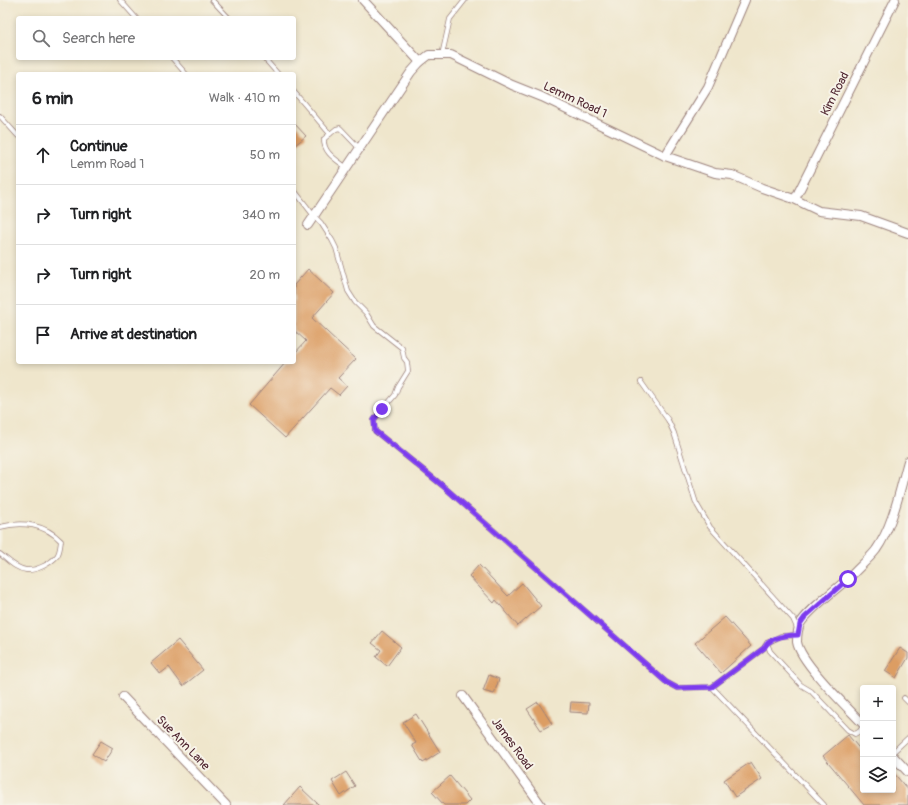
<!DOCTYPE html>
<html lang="en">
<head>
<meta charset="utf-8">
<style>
  body { margin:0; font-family:Pangolin,sans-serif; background:#f2f2f2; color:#202124 }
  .controls { position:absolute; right:12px; bottom:12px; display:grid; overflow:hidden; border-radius:4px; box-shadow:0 2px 6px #0003 }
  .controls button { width:36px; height:36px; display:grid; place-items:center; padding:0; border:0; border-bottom:1px solid #e0e0e0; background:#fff; color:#202124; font:20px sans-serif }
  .stop { position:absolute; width:12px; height:12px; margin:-9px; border:3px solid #7c3aed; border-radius:50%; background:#fff }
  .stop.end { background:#7c3aed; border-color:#fff; box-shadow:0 1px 4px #0008 }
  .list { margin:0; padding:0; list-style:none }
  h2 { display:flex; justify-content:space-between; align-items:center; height:52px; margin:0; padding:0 16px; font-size:17px }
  h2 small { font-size:13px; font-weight:400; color:#757577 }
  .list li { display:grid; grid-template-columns:26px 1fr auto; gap:12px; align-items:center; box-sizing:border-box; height:60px; padding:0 16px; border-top:1px solid #e0e0e0 }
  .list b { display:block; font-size:15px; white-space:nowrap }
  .list p { margin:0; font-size:13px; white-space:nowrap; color:#757577 }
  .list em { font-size:13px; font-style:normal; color:#757577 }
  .icon { flex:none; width:22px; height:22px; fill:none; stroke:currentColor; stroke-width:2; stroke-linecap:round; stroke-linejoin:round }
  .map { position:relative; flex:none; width:908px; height:805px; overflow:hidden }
  .search { position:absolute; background:#fff; box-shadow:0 2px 6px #0003; left:16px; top:16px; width:280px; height:44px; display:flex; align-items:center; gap:10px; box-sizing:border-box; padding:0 14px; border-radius:4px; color:#757577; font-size:15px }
  .panel { position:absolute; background:#fff; box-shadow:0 2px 6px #0003; left:16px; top:72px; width:280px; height:292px; border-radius:4px }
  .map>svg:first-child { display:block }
  .building { fill:#dc9d63 }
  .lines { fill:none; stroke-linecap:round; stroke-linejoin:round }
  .service-casing { stroke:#9c827c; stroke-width:5.5 }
  .minor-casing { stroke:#9c827c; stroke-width:10 }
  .service { stroke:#fff; stroke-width:4 }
  .minor { stroke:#fff; stroke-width:8 }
  .route { stroke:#7c3aed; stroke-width:5 }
  .labels { text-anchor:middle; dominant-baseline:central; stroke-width:4; stroke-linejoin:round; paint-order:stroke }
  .street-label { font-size:12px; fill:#4a1f2b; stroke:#f7f3e8 }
</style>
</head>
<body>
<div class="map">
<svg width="908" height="805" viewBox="0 0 908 805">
  <rect width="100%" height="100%" fill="#f7f3e8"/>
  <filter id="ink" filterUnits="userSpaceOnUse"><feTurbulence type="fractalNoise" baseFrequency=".025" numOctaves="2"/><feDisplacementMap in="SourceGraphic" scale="8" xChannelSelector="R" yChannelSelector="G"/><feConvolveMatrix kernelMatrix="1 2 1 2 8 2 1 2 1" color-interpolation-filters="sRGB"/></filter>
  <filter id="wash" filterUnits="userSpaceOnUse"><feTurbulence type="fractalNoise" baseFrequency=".012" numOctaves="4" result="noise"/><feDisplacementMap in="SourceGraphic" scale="16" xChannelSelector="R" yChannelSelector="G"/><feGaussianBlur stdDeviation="0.9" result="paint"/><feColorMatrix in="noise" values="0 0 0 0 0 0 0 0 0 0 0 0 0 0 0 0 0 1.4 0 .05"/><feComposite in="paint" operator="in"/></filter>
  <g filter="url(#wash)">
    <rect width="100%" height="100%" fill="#efe6cc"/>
    <g id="blocks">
      <g class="building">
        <path d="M 294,123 L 306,136 L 294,146 Z"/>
        <path d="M 308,269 L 334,293 L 312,318 L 356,359 L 338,378 L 347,386 L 339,395 L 330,388 L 285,438 L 249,405 L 286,362 L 294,362 L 294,354 L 306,341 L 294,330 L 294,285 Z"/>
        <path d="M 479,565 L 508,596 L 522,583 L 541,606 L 518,626 L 496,600 L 494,603 L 469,576 Z"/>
        <path d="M 725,617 L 751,646 L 721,673 L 695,643 Z"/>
        <path d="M 382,631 L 401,647 L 387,666 L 376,657 L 381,650 L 372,643 Z"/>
        <path d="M 178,640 L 203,670 L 183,686 L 169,667 L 160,674 L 151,663 Z"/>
        <path d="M 900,648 L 908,653 L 908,658 L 896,678 L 885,671 Z"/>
        <path d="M 489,675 L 499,679 L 494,694 L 483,691 Z"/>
        <path d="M 538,702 L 552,724 L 541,730 L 527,709 Z"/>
        <path d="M 571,702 L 589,703 L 588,713 L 570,712 Z"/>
        <path d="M 416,714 L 440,752 L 423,763 L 412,745 L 416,743 L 403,722 Z"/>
        <path d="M 848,735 L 863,753 L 863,790 L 893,790 L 893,772 L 908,790 L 908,805 L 864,805 L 823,756 Z"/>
        <path d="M 101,741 L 113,748 L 104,762 L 92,754 Z"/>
        <path d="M 751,762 L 762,779 L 735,797 L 724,780 Z"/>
        <path d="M 346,772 L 355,786 L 341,796 L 332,781 Z"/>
        <path d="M 450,776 L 470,800 L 465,805 L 444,805 L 432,792 Z"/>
        <path d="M 300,787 L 319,805 L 284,805 Z"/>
      </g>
    </g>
  </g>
  <g filter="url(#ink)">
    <use href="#blocks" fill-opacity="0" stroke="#9c827c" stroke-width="1"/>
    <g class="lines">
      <g class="service-casing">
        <g id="service">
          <path d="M 120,0 L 136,18"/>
          <path d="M 212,0 L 229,18"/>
          <path d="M 442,55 L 450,19 L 465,0"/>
          <path d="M 172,58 L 186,74"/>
          <path d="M 264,58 L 278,74"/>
          <path d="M 294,92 L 330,134"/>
          <path d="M 0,116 L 18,136"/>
          <path d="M 347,168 C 337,160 323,153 324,139 L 336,129 L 340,128 L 360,149"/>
          <path d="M 294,190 L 314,216 L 321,223 L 332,240 L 336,248 L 348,291 L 355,302 L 366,313 L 374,326 L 402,348 L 404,358 L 407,362 L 408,371 L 398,387 L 395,395 L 374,420 L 375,431 L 443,486 L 666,682 L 677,688 L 712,687 L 764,648 L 767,643"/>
          <path d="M 641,382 L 668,420 L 674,433 L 696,503 L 710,527 L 793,619 L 797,628"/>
          <path d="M 0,527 C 22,521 45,524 61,541 C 60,547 60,552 57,556 C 50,564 36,571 26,570 C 16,569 8,560 0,554"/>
          <path d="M 797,635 L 781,636 L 767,643 L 770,651 L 801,685 L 811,691 L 848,730 L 855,734 L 860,731 L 863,726"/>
          <path d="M 712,687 L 824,805"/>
          <path d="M 904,698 L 908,702"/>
          <path d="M 893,752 L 908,738"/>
        </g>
      </g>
      <g class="minor-casing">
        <g id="minor">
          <path d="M 363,0 L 420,62"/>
          <path d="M 665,156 L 708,87 L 745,0"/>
          <path d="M 795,199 L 895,0"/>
          <path d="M 308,225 L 411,72 L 420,62 L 429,55 L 451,55 L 512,85 L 542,97 L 665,156 L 715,173 L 732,175 L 762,188 L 794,199 L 819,211 L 861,216 L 908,233"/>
          <path d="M 463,696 L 541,805"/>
          <path d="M 123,697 L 226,805"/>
          <path d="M 863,724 C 847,707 800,662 797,642 C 797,636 798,629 800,624 C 808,610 838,588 851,576 C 859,567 869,559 876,550 C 893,526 900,489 908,461"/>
          <path d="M 893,756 L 908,772"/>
        </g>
      </g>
      <use href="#service" class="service"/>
      <use href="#minor" class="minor"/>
    </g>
  </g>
  <g class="lines" filter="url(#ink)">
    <path class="route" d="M 382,409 L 374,420 L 375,431 L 443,486 L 666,682 L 677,688 L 712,687 L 764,648 C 770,637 785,635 798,635 L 800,624 L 805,617 L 848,579"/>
  </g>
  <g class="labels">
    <g class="street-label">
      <text transform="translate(835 94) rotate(-63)">Kim Road</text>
      <text transform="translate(575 100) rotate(25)">Lemm Road 1</text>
      <text transform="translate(183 743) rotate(46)">Sue Ann Lane</text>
      <text transform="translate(512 744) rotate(54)">James Road</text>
    </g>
  </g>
</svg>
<div class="controls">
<button>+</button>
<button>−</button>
<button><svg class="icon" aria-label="layers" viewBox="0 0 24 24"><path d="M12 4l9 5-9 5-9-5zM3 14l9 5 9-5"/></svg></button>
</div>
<div class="stop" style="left:848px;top:579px"></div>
<div class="stop end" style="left:382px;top:409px"></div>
<div class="search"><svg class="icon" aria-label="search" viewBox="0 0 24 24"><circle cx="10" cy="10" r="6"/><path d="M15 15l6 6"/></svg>Search here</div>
<section class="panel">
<h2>6 min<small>Walk · 410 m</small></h2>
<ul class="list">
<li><svg class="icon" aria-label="ahead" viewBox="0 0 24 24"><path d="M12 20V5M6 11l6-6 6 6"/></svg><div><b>Continue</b><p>Lemm Road 1</p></div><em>50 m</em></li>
<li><svg class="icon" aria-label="right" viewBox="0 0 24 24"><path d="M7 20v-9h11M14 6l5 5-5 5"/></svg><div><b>Turn right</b></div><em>340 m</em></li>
<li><svg class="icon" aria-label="right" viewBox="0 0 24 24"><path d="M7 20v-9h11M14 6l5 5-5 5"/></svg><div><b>Turn right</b></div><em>20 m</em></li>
<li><svg class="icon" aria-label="arrive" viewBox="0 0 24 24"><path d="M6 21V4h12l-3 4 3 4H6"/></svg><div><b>Arrive at destination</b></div></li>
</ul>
</section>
</div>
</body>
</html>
